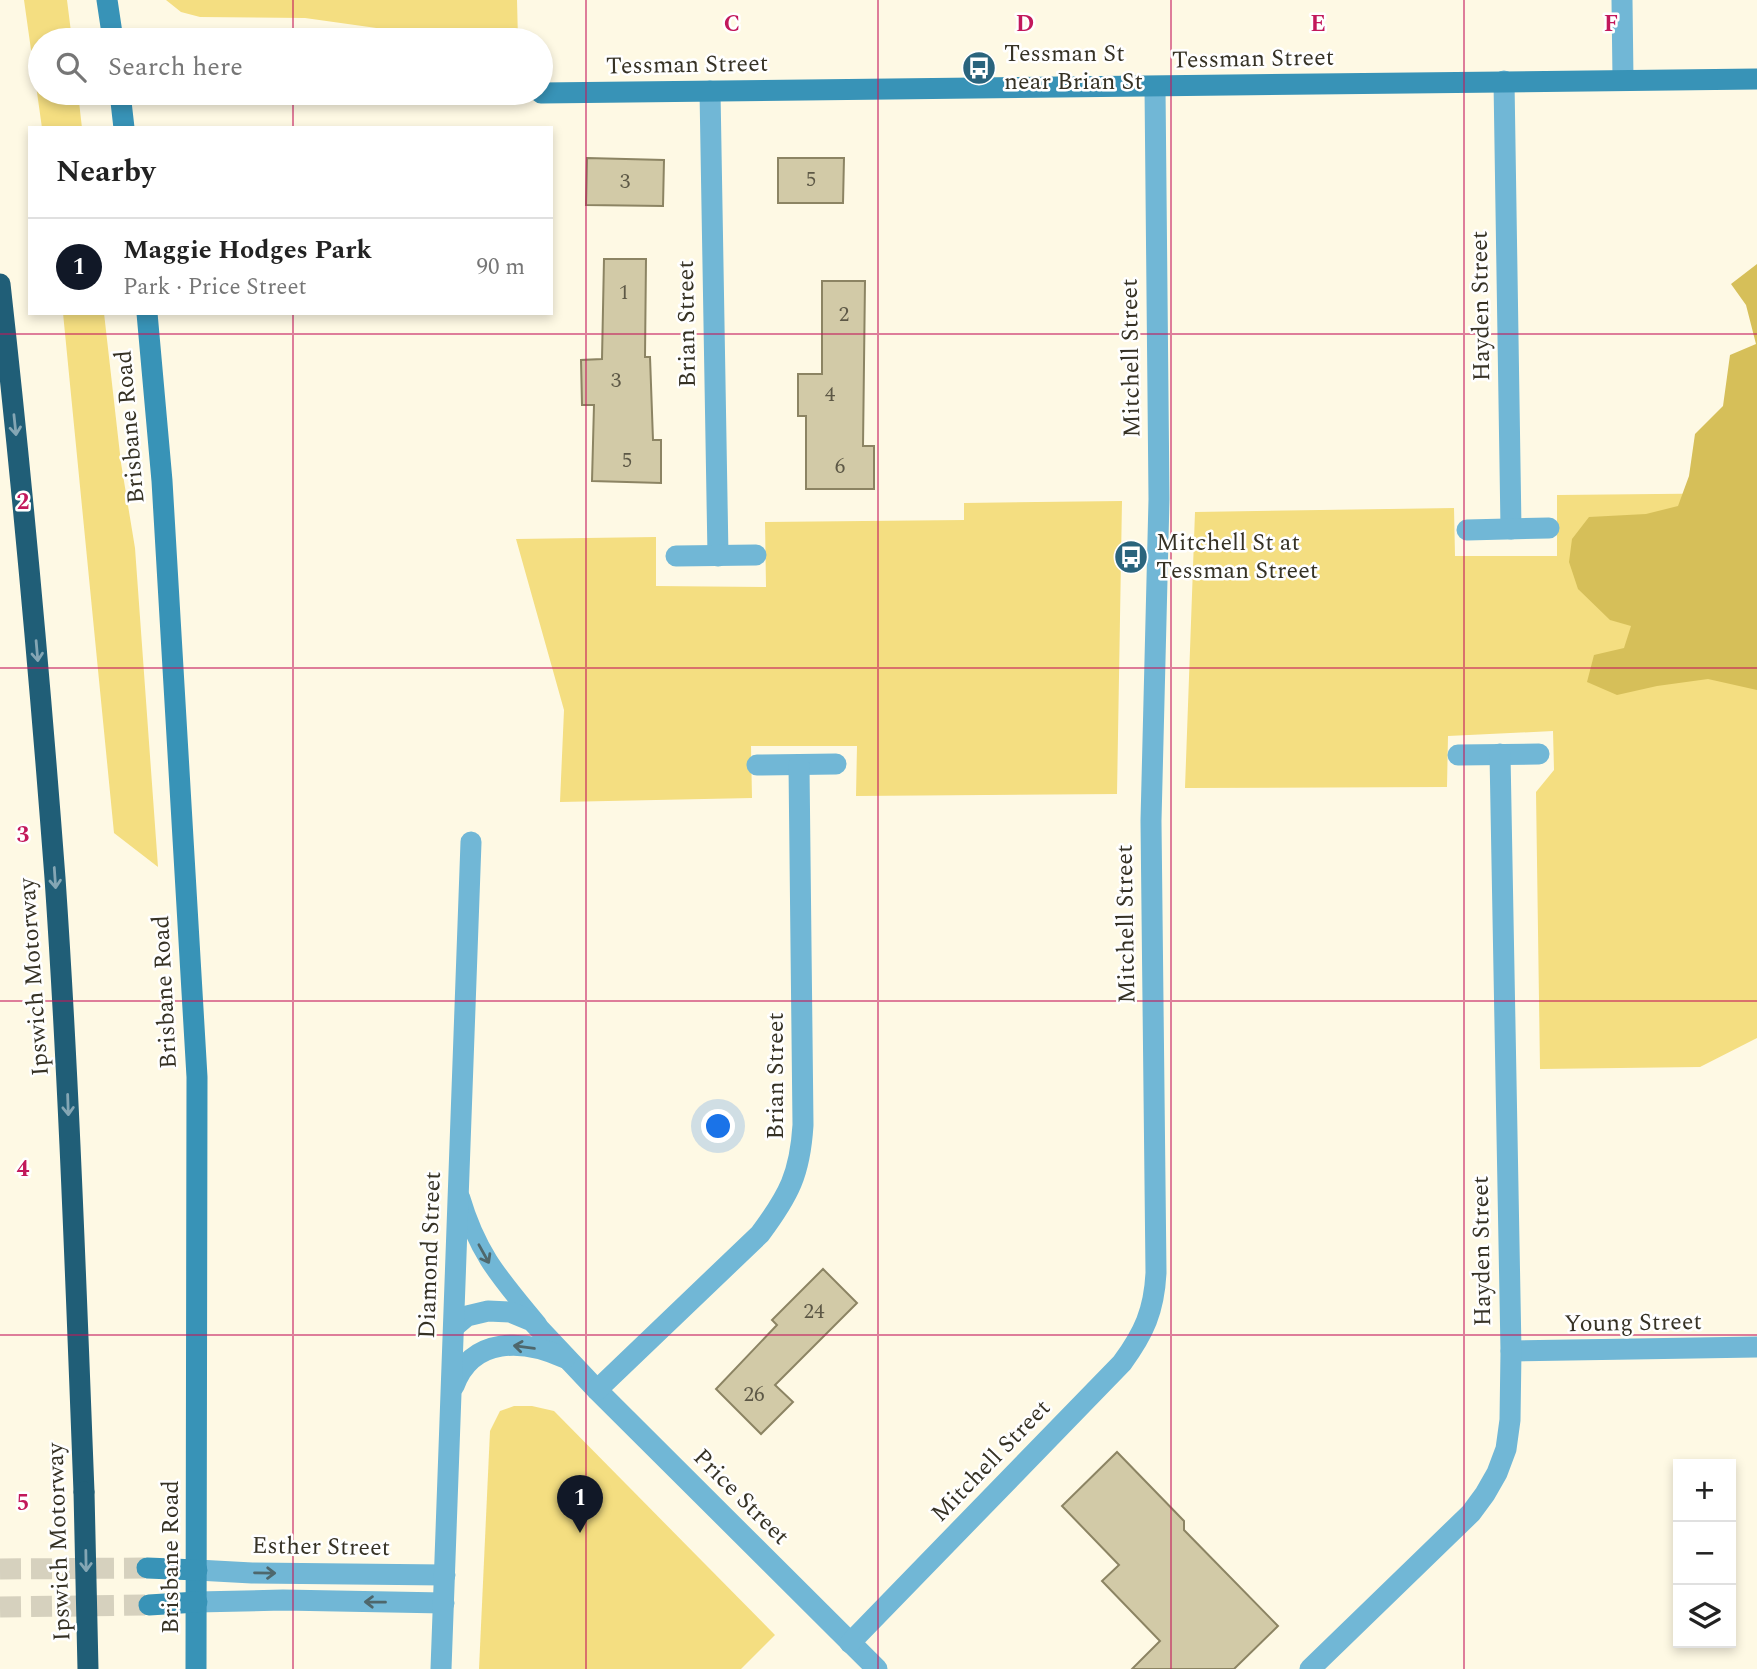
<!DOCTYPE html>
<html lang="en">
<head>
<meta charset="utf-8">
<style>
  body { margin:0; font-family:Spectral,serif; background:#f2f2f2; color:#222 }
  .controls { position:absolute; right:21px; bottom:21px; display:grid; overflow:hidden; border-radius:0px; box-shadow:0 4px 10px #0003 }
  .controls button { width:63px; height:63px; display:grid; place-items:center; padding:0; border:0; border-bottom:2px solid #e0e0e0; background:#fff; color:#222; font:35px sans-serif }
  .you { position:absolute; left:719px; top:1127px; width:24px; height:24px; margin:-18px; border:5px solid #fff; border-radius:50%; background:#1a73e8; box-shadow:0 0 0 10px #1a73e833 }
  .badge { display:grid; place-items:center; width:46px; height:46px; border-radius:50%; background:#111827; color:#fff; font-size:23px; font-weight:700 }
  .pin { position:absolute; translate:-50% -58px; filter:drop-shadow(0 2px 4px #0008) }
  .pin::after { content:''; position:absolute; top:37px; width:24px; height:21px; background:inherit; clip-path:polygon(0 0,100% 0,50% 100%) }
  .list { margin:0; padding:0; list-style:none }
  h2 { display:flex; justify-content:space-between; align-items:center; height:91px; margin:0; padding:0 28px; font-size:30px }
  h2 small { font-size:23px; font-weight:400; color:#767676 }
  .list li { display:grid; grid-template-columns:46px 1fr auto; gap:21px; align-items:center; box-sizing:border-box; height:98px; padding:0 28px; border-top:2px solid #e0e0e0 }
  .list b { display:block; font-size:26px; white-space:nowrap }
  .list p { margin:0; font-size:23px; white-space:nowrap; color:#767676 }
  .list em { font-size:23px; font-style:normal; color:#767676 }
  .icon { flex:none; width:38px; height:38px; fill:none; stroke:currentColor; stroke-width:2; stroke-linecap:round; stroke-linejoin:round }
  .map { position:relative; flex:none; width:1757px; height:1669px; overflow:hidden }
  .search { position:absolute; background:#fff; box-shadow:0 4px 10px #0003; left:28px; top:28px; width:525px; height:77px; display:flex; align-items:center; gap:18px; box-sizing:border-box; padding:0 24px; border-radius:38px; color:#767676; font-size:26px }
  .panel { position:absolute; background:#fff; box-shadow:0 4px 10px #0003; left:28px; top:126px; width:525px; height:189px; border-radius:0px }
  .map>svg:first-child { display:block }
  .green { fill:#f4de81 }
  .forest { fill:#d6bf59 }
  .building { fill:#d2caa7; stroke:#8c8463; stroke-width:2 }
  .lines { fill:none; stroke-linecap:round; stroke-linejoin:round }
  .secondary-tunnel { stroke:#d6d1be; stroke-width:21; stroke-dasharray:21 10; stroke-linecap:butt }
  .lane { stroke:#71b7d6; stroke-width:18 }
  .street { stroke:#71b7d6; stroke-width:21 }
  .secondary { stroke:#3893b7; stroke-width:21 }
  .highway { stroke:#205e77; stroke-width:21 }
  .highway-bridge { stroke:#205e77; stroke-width:21 }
  .oneway { stroke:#84a6b4 }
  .oneway2 { stroke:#4e676c }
  .grid { fill:none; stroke:#c2185b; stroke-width:2; stroke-opacity:0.55 }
  .labels { text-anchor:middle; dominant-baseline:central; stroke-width:5; stroke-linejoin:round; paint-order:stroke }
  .number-label { font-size:21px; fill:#5d5846 }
  .poi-label { font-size:24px; fill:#363225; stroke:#fff; text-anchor:start }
  .street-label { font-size:24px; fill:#363225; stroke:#fff }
  .grid-label { font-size:23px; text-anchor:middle; font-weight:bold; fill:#c2185b; stroke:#fff; stroke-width:5; stroke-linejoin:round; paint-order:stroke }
</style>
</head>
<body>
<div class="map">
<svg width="1757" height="1669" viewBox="0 0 1757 1669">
  <rect width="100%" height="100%" fill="#fef9e4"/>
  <g class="green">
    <path d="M 24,0 L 67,0 L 72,40 L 40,40 L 40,93 L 78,93 L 82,128 L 42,128 Z"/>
    <path d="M 166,0 L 517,0 L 518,40 L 462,40 L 305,18 L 200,17 L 181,12 Z"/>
    <path d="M 63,313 L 104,313 L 121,463 L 135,548 L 158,867 L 114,833 Z"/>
    <path d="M 1757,493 L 1757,1038 L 1700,1067 L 1540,1069 L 1536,792 L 1554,770 L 1553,731 L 1448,736 L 1447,787 L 1185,788 L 1195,512 L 1454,508 L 1455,556 L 1557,556 L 1557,495 Z"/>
    <path d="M 1122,501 L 1117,794 L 856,796 L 857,746 L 751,746 L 752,798 L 560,802 L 564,710 L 516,539 L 656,537 L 656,586 L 766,587 L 765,522 L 964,520 L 964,503 Z"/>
    <path d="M 514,1406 L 532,1406 L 554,1411 L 775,1635 L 741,1669 L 479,1669 L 490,1431 L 500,1411 Z"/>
  </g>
  <path class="forest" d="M 1757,264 L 1757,690 L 1708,679 L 1657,686 L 1617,695 L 1587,682 L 1594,655 L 1624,648 L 1631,626 L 1610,620 L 1578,589 L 1569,562 L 1572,539 L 1589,517 L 1646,514 L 1678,506 L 1689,476 L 1695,434 L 1723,406 L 1730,355 L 1756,344 L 1746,305 L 1731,284 Z"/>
  <g class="building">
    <path d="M 587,158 L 664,160 L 663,206 L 586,205 Z"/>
    <path d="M 778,158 L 844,158 L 843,203 L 778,203 Z"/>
    <path d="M 604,259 L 646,259 L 645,357 L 650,357 L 653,440 L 661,440 L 661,483 L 592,481 L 594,405 L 582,405 L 581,360 L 602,359 Z"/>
    <path d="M 822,281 L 865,281 L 863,446 L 874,446 L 874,489 L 806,489 L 806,416 L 798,416 L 798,374 L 822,374 Z"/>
    <path d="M 823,1269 L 857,1303 L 775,1385 L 793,1402 L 761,1434 L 716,1389 L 777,1325 L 772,1320 Z"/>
    <path d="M 1117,1452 L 1184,1521 L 1184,1530 L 1278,1626 L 1234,1669 L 1132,1669 L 1160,1641 L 1102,1581 L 1119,1565 L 1062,1506 Z"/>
  </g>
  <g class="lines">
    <g class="secondary-tunnel">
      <path d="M 0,1569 L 147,1568"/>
      <path d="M 0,1607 L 149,1605"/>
    </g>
    <path class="lane" d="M 461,1197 C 478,1255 501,1279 538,1324"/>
    <g class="street">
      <path d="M 1622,0 L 1623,79"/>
      <path d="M 1504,81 L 1511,529"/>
      <path d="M 710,91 L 718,556"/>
      <path d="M 1467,530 L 1549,528"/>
      <path d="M 676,556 L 756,555"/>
      <path d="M 1458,755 L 1539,754"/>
      <path d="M 757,765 L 836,764"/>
      <path d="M 454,1327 L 467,1316 L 488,1311 L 510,1312 L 532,1321 L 597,1390 L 877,1669"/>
      <path d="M 1511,1351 L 1757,1347"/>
      <path d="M 454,1386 C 472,1336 524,1339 565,1358"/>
      <path d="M 597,1390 L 760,1234 C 789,1195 800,1174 803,1125 L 799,765"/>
      <path d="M 197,1570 L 252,1573 L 445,1575"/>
      <path d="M 197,1602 L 283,1600 L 444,1603"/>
      <path d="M 850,1643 L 1122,1363 C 1144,1333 1154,1311 1156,1273 L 1151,821 L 1159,499 L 1155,87"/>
      <path d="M 441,1669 L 471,842"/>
      <path d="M 1310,1669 L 1471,1513 L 1485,1494 L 1497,1473 L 1506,1449 L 1510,1420 L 1511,1351 L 1500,754"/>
    </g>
    <g class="secondary">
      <path d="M 107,0 L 113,40"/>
      <path d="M 120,93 L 124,128"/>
      <path d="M 541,93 L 1757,79"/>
      <path d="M 147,313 L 162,481 L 197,1077 L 196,1669"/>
      <path d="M 147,1568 L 197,1570"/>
      <path d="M 149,1605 L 197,1602"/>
    </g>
    <path class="highway" d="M 0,284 C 22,481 40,680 55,878 C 69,1082 76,1288 84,1492"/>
    <path class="highway-bridge" d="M 84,1492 L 88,1669"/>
  </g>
  <defs><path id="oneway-shaft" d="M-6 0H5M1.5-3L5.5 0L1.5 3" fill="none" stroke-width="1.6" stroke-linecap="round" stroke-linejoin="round" transform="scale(1.75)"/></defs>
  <g class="oneway">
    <use href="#oneway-shaft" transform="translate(15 425) rotate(84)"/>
    <use href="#oneway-shaft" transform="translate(37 651) rotate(85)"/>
    <use href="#oneway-shaft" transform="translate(55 878) rotate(86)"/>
    <use href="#oneway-shaft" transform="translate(68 1105) rotate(88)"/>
    <use href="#oneway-shaft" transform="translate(86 1561) rotate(89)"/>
  </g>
  <g class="oneway2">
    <use href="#oneway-shaft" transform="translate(484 1254) rotate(61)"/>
    <use href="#oneway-shaft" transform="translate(524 1347) rotate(-172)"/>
    <use href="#oneway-shaft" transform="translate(265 1573) rotate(1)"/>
    <use href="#oneway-shaft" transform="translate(375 1602) rotate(-179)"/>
  </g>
  <path class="grid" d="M 293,0 L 293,40M 586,0 L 586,1669M 878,0 L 878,1669M 1171,0 L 1171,1669M 1464,0 L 1464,1669M 293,93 L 293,128M 293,313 L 293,1669M 0,334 L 1757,334M 0,668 L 1757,668M 0,1001 L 1757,1001M 0,1335 L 1757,1335"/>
  <defs>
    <g id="bus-disc" transform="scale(1.75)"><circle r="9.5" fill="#2a647d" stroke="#fff"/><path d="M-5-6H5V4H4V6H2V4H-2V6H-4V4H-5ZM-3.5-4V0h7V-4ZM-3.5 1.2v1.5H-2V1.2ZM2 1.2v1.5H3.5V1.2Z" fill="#fff"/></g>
  </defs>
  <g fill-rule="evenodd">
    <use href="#bus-disc" x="979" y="68"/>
    <use href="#bus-disc" x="1131" y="557"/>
  </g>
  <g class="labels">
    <g class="number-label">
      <text x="811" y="180">5</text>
      <text x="625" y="182">3</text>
      <text x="624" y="293">1</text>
      <text x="844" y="315">2</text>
      <text x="616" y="381">3</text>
      <text x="830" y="395">4</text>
      <text x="627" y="461">5</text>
      <text x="840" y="467">6</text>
      <text x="814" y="1312">24</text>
      <text x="754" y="1395">26</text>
    </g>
    <g class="poi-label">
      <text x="1004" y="54">Tessman St<tspan x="1004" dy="28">near Brian St</tspan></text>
      <text x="1156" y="543">Mitchell St at<tspan x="1156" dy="28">Tessman Street</tspan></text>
    </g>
    <g class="street-label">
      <text transform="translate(1253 59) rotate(-1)">Tessman Street</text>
      <text transform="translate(687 65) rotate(-1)">Tessman Street</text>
      <text transform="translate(1481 306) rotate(-91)">Hayden Street</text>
      <text transform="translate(687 324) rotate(-91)">Brian Street</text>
      <text transform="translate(1131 358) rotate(-91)">Mitchell Street</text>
      <text transform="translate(130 427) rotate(-95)">Brisbane Road</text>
      <text transform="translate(1126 924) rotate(-91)">Mitchell Street</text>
      <text transform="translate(34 977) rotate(-94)">Ipswich Motorway</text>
      <text transform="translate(165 992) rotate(-93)">Brisbane Road</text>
      <text transform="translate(776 1076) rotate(-90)">Brian Street</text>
      <text transform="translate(1482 1251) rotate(-91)">Hayden Street</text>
      <text transform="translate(430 1255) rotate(-88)">Diamond Street</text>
      <text transform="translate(1633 1323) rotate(-1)">Young Street</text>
      <text transform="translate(991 1461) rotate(-46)">Mitchell Street</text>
      <text transform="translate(741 1497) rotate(45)">Price Street</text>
      <text transform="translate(59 1542) rotate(-92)">Ipswich Motorway</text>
      <text transform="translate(321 1547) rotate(1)">Esther Street</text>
      <text transform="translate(171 1557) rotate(-90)">Brisbane Road</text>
    </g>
  </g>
  <g class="grid-label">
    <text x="732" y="31">C</text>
    <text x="1025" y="31">D</text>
    <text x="1318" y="31">E</text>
    <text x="1611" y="31">F</text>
    <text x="23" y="509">2</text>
    <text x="23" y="842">3</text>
    <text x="23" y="1176">4</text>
    <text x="23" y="1510">5</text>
  </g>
</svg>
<div class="controls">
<button>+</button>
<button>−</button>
<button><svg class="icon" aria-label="layers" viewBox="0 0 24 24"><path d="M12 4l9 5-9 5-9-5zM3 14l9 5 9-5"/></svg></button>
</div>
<div class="you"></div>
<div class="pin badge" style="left:580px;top:1533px">1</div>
<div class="search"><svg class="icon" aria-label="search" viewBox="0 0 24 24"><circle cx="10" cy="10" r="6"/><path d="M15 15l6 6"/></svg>Search here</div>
<section class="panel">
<h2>Nearby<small></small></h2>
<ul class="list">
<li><span class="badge">1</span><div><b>Maggie Hodges Park</b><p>Park · Price Street</p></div><em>90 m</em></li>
</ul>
</section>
</div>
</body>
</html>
